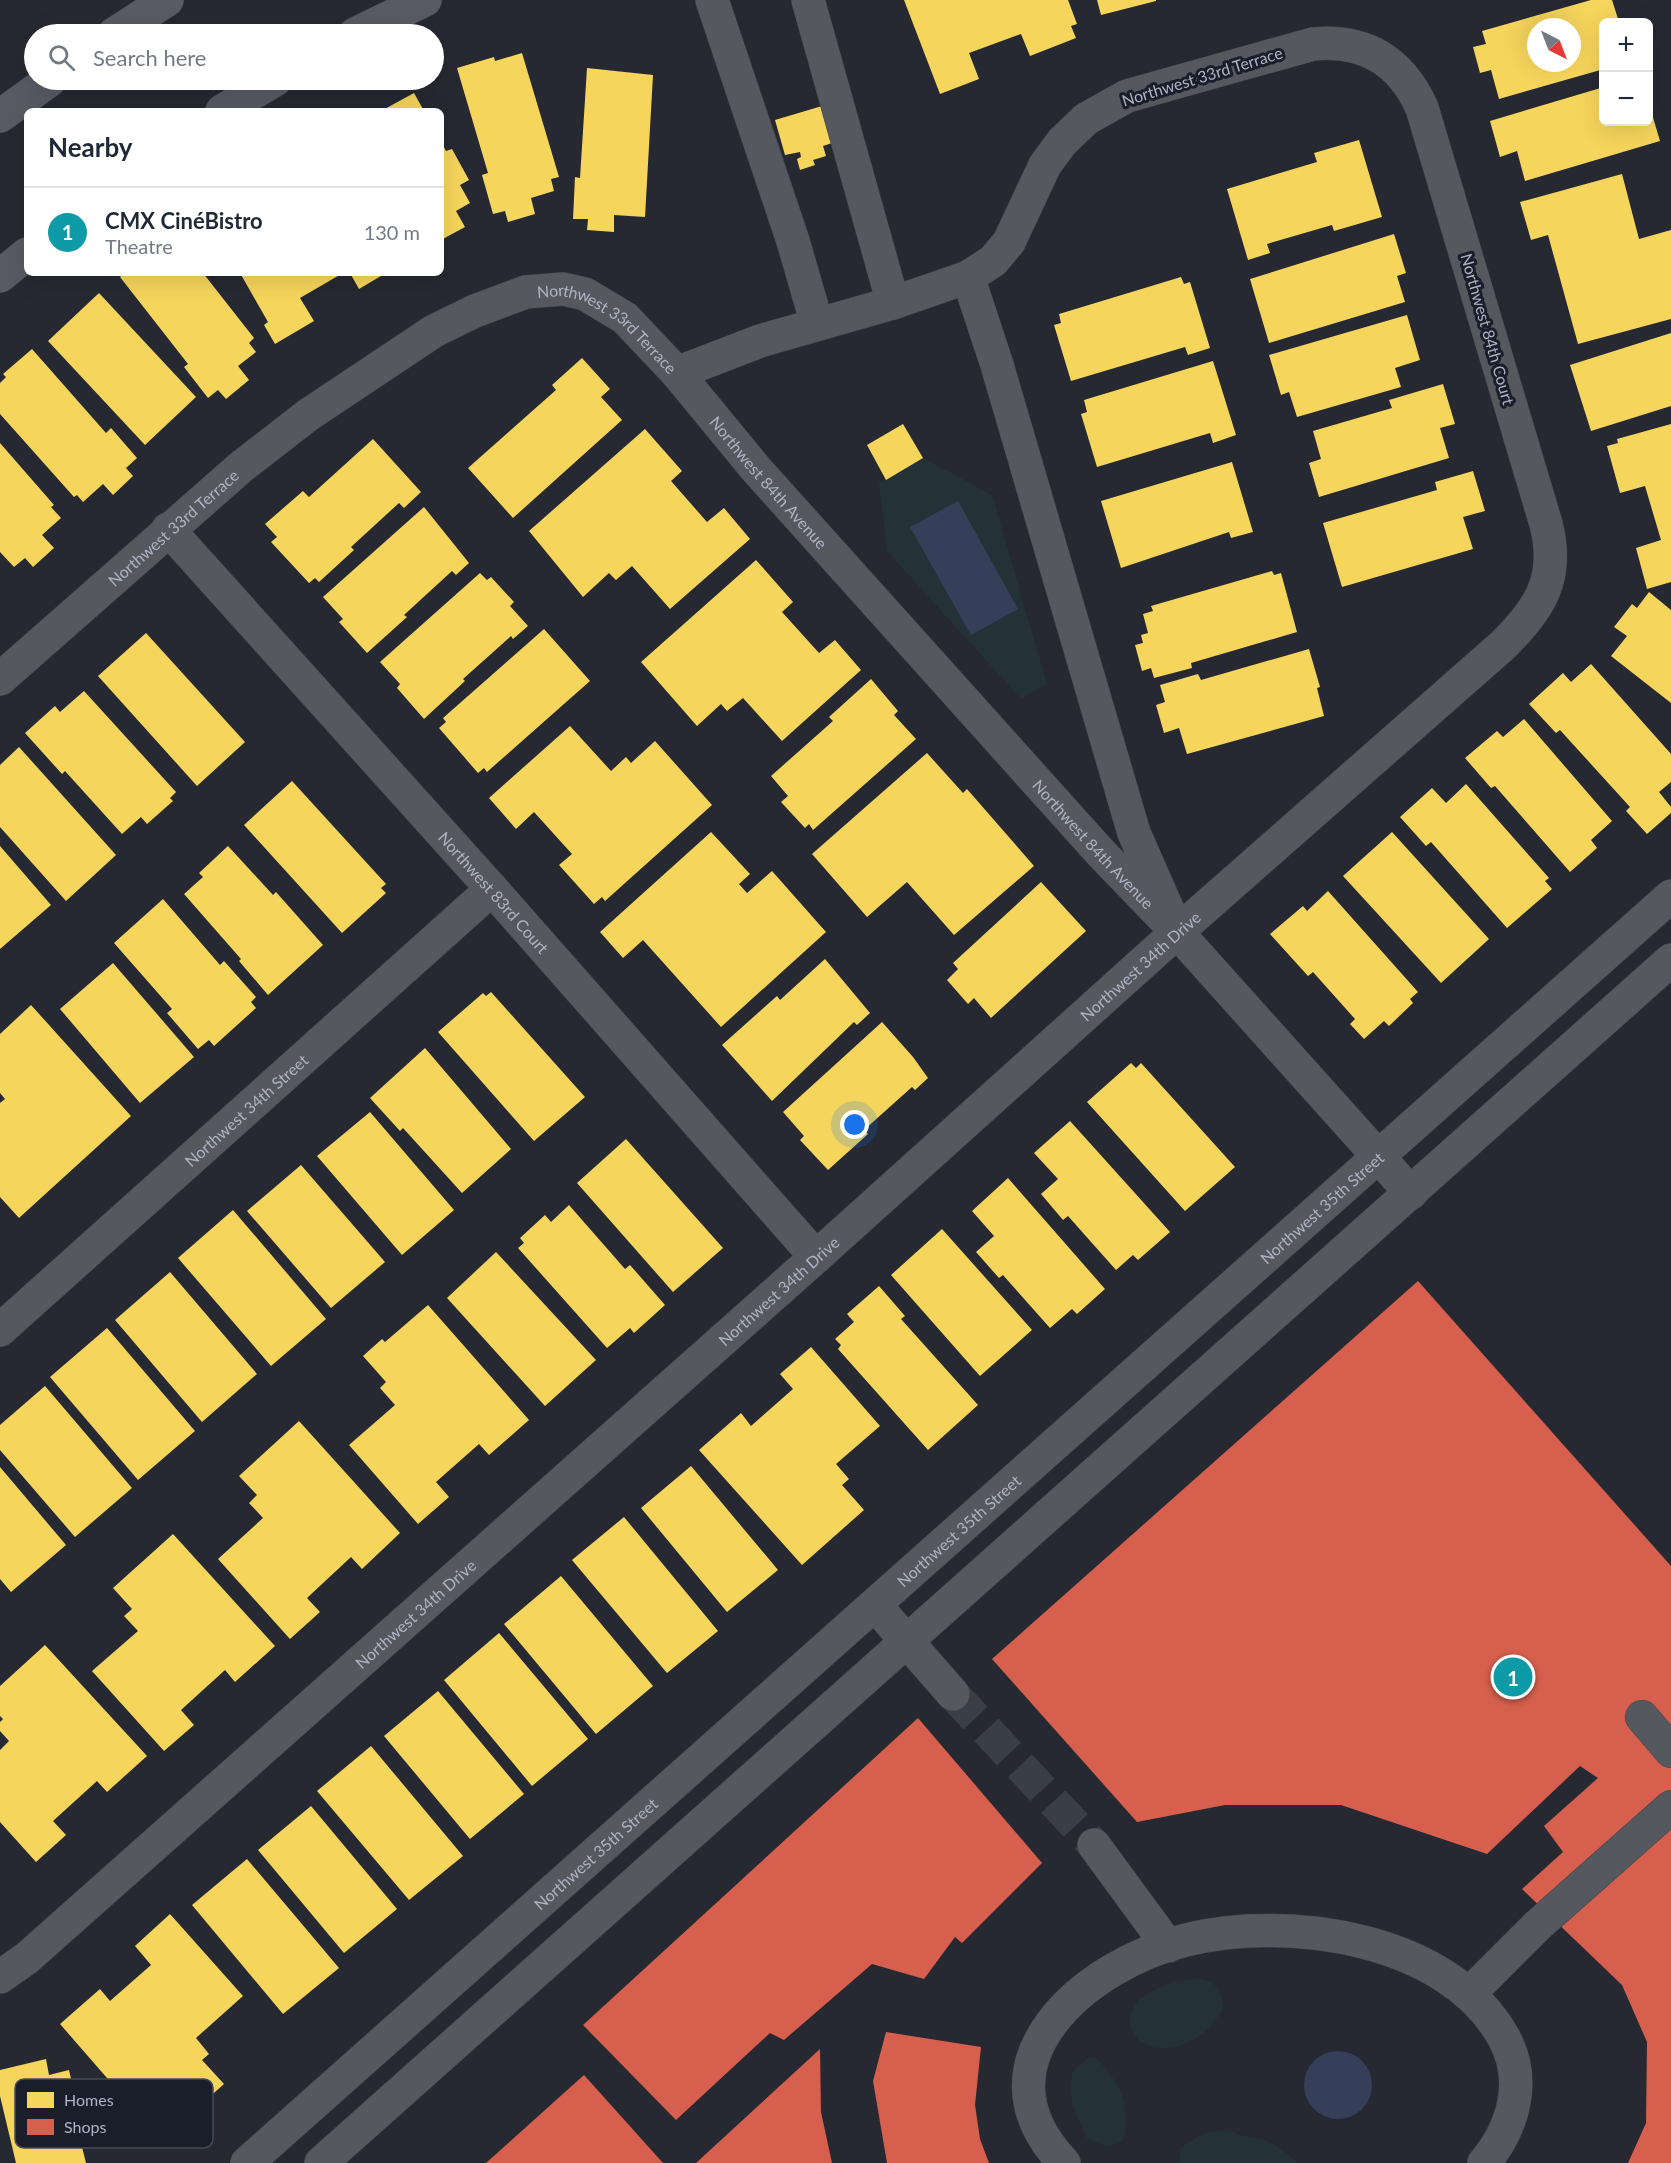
<!DOCTYPE html>
<html lang="en">
<head>
<meta charset="utf-8">
<style>
  body { margin:0; font-family:Lato,sans-serif; background:#f2f2f3; color:#1f2937 }
  .controls { position:absolute; right:18px; top:18px; display:grid; overflow:hidden; border-radius:9px; box-shadow:0 6px 24px #0002 }
  .controls button { width:54px; height:54px; display:grid; place-items:center; padding:0; border:0; border-bottom:2px solid #e0e1e3; background:#fff; color:#1f2937; font:30px sans-serif }
  .compass { position:absolute; left:1527px; top:18px; width:54px; height:54px; border-radius:50%; background:#fff; box-shadow:0 6px 24px #0002; rotate:138deg }
  .you { position:absolute; left:855px; top:1125px; width:21px; height:21px; margin:-15px; border:4px solid #fff; border-radius:50%; background:#1a73e8; box-shadow:0 0 0 9px #1a73e833 }
  .badge { display:grid; place-items:center; width:39px; height:39px; border-radius:50%; background:#ea580c; color:#fff; font-size:20px; font-weight:700 }
  .pin { position:absolute; translate:-50% -50%; border:3px solid #fff; box-shadow:0 2px 6px #0006 }
  .list { margin:0; padding:0; list-style:none }
  h2 { display:flex; justify-content:space-between; align-items:center; height:78px; margin:0; padding:0 24px; font-size:26px }
  h2 small { font-size:20px; font-weight:400; color:#747a83 }
  .list li { display:grid; grid-template-columns:39px 1fr auto; gap:18px; align-items:center; box-sizing:border-box; height:90px; padding:0 24px; border-top:2px solid #e0e1e3 }
  .list b { display:block; font-size:22px; white-space:nowrap }
  .list p { margin:0; font-size:20px; white-space:nowrap; color:#747a83 }
  .list em { font-size:20px; font-style:normal; color:#747a83 }
  .icon { flex:none; width:33px; height:33px; fill:none; stroke:currentColor; stroke-width:2; stroke-linecap:round; stroke-linejoin:round }
  .map { position:relative; flex:none; width:1671px; height:2163px; overflow:hidden }
  .search { position:absolute; background:#fff; box-shadow:0 6px 24px #0002; left:24px; top:24px; width:420px; height:66px; display:flex; align-items:center; gap:15px; box-sizing:border-box; padding:0 21px; border-radius:33px; color:#747a83; font-size:22px }
  .panel { position:absolute; background:#fff; box-shadow:0 6px 24px #0002; left:24px; top:108px; width:420px; height:168px; border-radius:9px }
  .map>svg:first-child { display:block }
  .green { fill:#243237 }
  .water { fill:#353f5a }
  .homes { fill:#f6d55c; fill-rule:evenodd }
  .shops { fill:#d6604d }
  .lines { fill:none; stroke-linecap:round; stroke-linejoin:round }
  .street-tunnel { stroke:#3a3e47; stroke-width:33; stroke-dasharray:33 16; stroke-linecap:butt }
  .street-casing { stroke:#42444a; stroke-width:34 }
  .secondary-casing { stroke:#43464e; stroke-width:34 }
  .street { stroke:#55585f; stroke-width:33 }
  .secondary { stroke:#585b64; stroke-width:33 }
  .labels { text-anchor:middle; dominant-baseline:central; stroke-width:6; stroke-linejoin:round; paint-order:stroke }
  .street-label { font-size:16px; fill:#aeb3c3; stroke:#1a1e2b }
  .key { fill:#1a1e2b; stroke:#464b59; stroke-width:1.5 }
  .key-label { font-size:16px; fill:#aeb3c3 }
</style>
</head>
<body>
<div class="map">
<svg width="1671" height="2163" viewBox="0 0 1671 2163">
  <rect width="100%" height="100%" fill="#262931"/>
  <g class="green">
    <path d="M 923,458 L 992,495 L 1047,684 L 1021,699 L 887,551 L 879,483 Z"/>
    <path d="M 1196,1979 C 1216,1980 1223,1990 1223,2010 C 1217,2018 1210,2028 1202,2034 C 1134,2083 1084,1991 1196,1979 Z"/>
    <path d="M 1088,2058 L 1096,2058 C 1121,2084 1132,2105 1123,2141 L 1107,2147 L 1087,2138 C 1078,2121 1061,2084 1077,2067 C 1080,2064 1085,2061 1088,2058 Z"/>
    <path d="M 1231,2130 C 1240,2138 1254,2136 1265,2140 C 1277,2145 1288,2154 1297,2163 L 1179,2163 L 1180,2148 L 1204,2133 Z"/>
  </g>
  <g class="water">
    <path d="M 958,501 L 1018,609 L 971,635 L 910,527 Z"/>
    <circle cx="1338" cy="2085" r="34"/>
  </g>
  <g class="homes">
    <path d="M 904,0 L 1068,0 L 1077,24 L 1071,26 L 1076,38 L 1030,56 L 1021,34 L 969,53 L 979,79 L 940,94 Z"/>
    <path d="M 1097,0 L 1156,0 L 1156,1 L 1101,15 Z"/>
    <path d="M 1591,0 L 1612,0 L 1619,22 L 1604,22 L 1604,69 L 1499,99 L 1491,70 L 1480,73 L 1473,47 L 1486,44 L 1482,31 ZM 1536,27 L 1572,27 L 1572,63 L 1536,63 Z"/>
    <path d="M 522,53 L 559,177 L 551,179 L 554,191 L 531,198 L 535,214 L 508,222 L 505,211 L 493,214 L 482,175 L 488,173 L 457,68 L 494,57 L 495,61 Z"/>
    <path d="M 587,68 L 653,75 L 645,217 L 614,215 L 614,232 L 587,230 L 588,219 L 573,219 L 575,177 L 580,178 Z"/>
    <path d="M 1604,87 L 1604,122 L 1648,122 L 1649,104 L 1660,141 L 1525,181 L 1517,151 L 1500,157 L 1490,121 Z"/>
    <path d="M 414,93 L 424,111 L 381,111 Z"/>
    <path d="M 822,106 L 832,143 L 823,146 L 826,156 L 813,160 L 815,165 L 800,170 L 797,159 L 801,157 L 800,152 L 785,155 L 775,120 Z"/>
    <path d="M 1359,140 L 1382,217 L 1334,231 L 1332,225 L 1267,244 L 1270,253 L 1248,260 L 1227,189 L 1317,162 L 1314,153 Z"/>
    <path d="M 441,142 L 446,151 L 452,149 L 469,180 L 460,185 L 470,203 L 456,211 L 465,227 L 441,240 Z"/>
    <path d="M 1622,174 L 1639,239 L 1671,230 L 1671,319 L 1578,344 L 1548,235 L 1531,240 L 1520,202 Z"/>
    <path d="M 1394,234 L 1406,273 L 1397,276 L 1405,302 L 1269,343 L 1250,279 Z"/>
    <path d="M 125,273 L 203,273 L 254,338 L 249,343 L 256,352 L 238,366 L 249,380 L 226,399 L 218,390 L 208,398 L 184,367 L 188,364 L 120,277 Z"/>
    <path d="M 240,273 L 343,273 L 300,298 L 314,321 L 275,344 L 264,325 L 268,322 Z"/>
    <path d="M 350,273 L 386,273 L 359,289 Z"/>
    <path d="M 1181,277 L 1184,284 L 1190,282 L 1210,348 L 1188,355 L 1185,347 L 1071,381 L 1054,325 L 1061,323 L 1059,314 Z"/>
    <path d="M 99,293 L 196,397 L 145,445 L 48,341 Z"/>
    <path d="M 1407,315 L 1420,360 L 1395,368 L 1401,387 L 1297,417 L 1289,392 L 1281,395 L 1269,355 Z"/>
    <path d="M 1671,333 L 1671,406 L 1591,431 L 1570,365 Z"/>
    <path d="M 32,349 L 106,433 L 111,428 L 137,458 L 126,468 L 133,476 L 113,495 L 103,484 L 83,502 L 77,495 L 74,497 L 0,414 L 0,383 L 6,377 L 3,374 Z"/>
    <path d="M 582,358 L 610,389 L 601,397 L 622,420 L 513,518 L 468,468 L 556,390 L 552,385 Z"/>
    <path d="M 1213,361 L 1236,435 L 1213,443 L 1210,433 L 1097,467 L 1081,414 L 1087,412 L 1084,400 Z"/>
    <path d="M 1443,384 L 1455,424 L 1440,428 L 1449,458 L 1319,497 L 1309,463 L 1321,459 L 1313,431 L 1392,408 L 1389,400 Z"/>
    <path d="M 903,424 L 923,458 L 886,480 L 867,445 Z"/>
    <path d="M 1671,424 L 1671,582 L 1647,589 L 1636,548 L 1661,540 L 1645,486 L 1620,493 L 1607,446 L 1618,443 L 1617,439 Z"/>
    <path d="M 645,429 L 682,471 L 671,481 L 707,522 L 724,508 L 750,539 L 670,609 L 632,566 L 616,580 L 609,573 L 583,597 L 529,531 Z"/>
    <path d="M 373,439 L 421,492 L 404,508 L 399,503 L 351,547 L 354,550 L 319,582 L 315,578 L 309,583 L 271,542 L 277,537 L 265,524 L 303,491 L 309,497 Z"/>
    <path d="M 0,443 L 54,505 L 51,507 L 61,518 L 42,535 L 54,548 L 33,567 L 25,558 L 14,567 L 0,552 Z"/>
    <path d="M 1232,462 L 1253,532 L 1231,538 L 1229,532 L 1121,568 L 1101,501 Z"/>
    <path d="M 1473,471 L 1485,511 L 1463,517 L 1473,549 L 1342,587 L 1323,523 L 1437,490 L 1435,482 Z"/>
    <path d="M 424,507 L 469,563 L 456,575 L 452,571 L 404,615 L 407,617 L 367,653 L 339,622 L 343,619 L 323,597 Z"/>
    <path d="M 756,560 L 793,602 L 782,612 L 819,653 L 835,640 L 861,670 L 782,741 L 743,698 L 727,711 L 721,704 L 697,726 L 641,662 Z"/>
    <path d="M 1272,571 L 1274,575 L 1281,573 L 1297,632 L 1191,663 L 1192,668 L 1154,678 L 1151,668 L 1142,671 L 1135,645 L 1143,643 L 1141,635 L 1148,633 L 1143,614 L 1153,611 L 1151,606 Z"/>
    <path d="M 480,573 L 487,580 L 491,577 L 514,602 L 510,606 L 528,626 L 513,639 L 511,636 L 463,679 L 465,681 L 424,719 L 397,688 L 400,684 L 380,662 Z"/>
    <path d="M 1649,592 L 1671,610 L 1671,703 L 1611,656 L 1627,636 L 1614,627 L 1632,604 L 1637,608 Z"/>
    <path d="M 544,629 L 590,681 L 487,772 L 484,768 L 478,773 L 439,728 L 446,722 L 443,718 Z"/>
    <path d="M 146,633 L 245,742 L 197,786 L 98,676 Z"/>
    <path d="M 1309,649 L 1320,687 L 1317,688 L 1324,716 L 1187,754 L 1179,728 L 1164,733 L 1156,705 L 1165,702 L 1160,685 L 1198,674 L 1201,680 Z"/>
    <path d="M 1591,664 L 1671,754 L 1671,782 L 1659,792 L 1671,807 L 1671,813 L 1647,834 L 1626,811 L 1630,807 L 1560,730 L 1556,733 L 1529,704 L 1563,673 L 1571,682 Z"/>
    <path d="M 871,679 L 898,711 L 894,715 L 916,739 L 813,830 L 809,824 L 805,828 L 781,802 L 788,796 L 771,776 L 833,721 L 829,717 Z"/>
    <path d="M 84,691 L 176,792 L 170,798 L 173,801 L 147,824 L 141,817 L 122,834 L 65,771 L 62,774 L 25,733 L 55,706 L 60,712 Z"/>
    <path d="M 1524,719 L 1612,821 L 1591,840 L 1597,848 L 1570,872 L 1495,786 L 1491,788 L 1465,758 L 1497,731 L 1503,737 Z"/>
    <path d="M 570,726 L 611,771 L 626,757 L 631,763 L 655,741 L 712,805 L 605,901 L 602,897 L 594,904 L 559,865 L 572,854 L 534,812 L 516,829 L 489,798 Z"/>
    <path d="M 19,747 L 116,855 L 66,901 L 0,827 L 0,765 Z"/>
    <path d="M 927,753 L 963,793 L 967,789 L 1034,866 L 954,935 L 907,882 L 867,917 L 812,854 Z"/>
    <path d="M 292,781 L 386,884 L 381,888 L 386,893 L 342,933 L 244,825 Z"/>
    <path d="M 1466,784 L 1549,878 L 1545,881 L 1552,889 L 1507,928 L 1431,842 L 1426,846 L 1400,817 L 1432,788 L 1446,803 Z"/>
    <path d="M 711,832 L 750,874 L 739,884 L 747,893 L 772,871 L 826,932 L 721,1027 L 643,940 L 623,958 L 600,932 Z"/>
    <path d="M 1392,832 L 1489,939 L 1441,983 L 1343,876 Z"/>
    <path d="M 0,846 L 51,905 L 0,949 Z"/>
    <path d="M 228,846 L 273,895 L 276,892 L 323,945 L 268,995 L 239,961 L 241,959 L 184,894 L 203,877 L 199,873 Z"/>
    <path d="M 1041,882 L 1086,931 L 991,1018 L 974,998 L 968,1004 L 947,980 L 958,969 L 953,963 Z"/>
    <path d="M 1328,891 L 1418,992 L 1410,999 L 1413,1003 L 1389,1026 L 1384,1021 L 1364,1039 L 1350,1024 L 1355,1019 L 1313,972 L 1308,976 L 1270,934 L 1303,906 L 1307,911 Z"/>
    <path d="M 163,899 L 220,965 L 224,961 L 256,997 L 251,1002 L 256,1008 L 214,1046 L 209,1040 L 198,1049 L 167,1013 L 172,1009 L 114,943 Z"/>
    <path d="M 825,959 L 870,1013 L 857,1025 L 854,1022 L 772,1101 L 722,1045 L 777,996 L 780,1000 Z"/>
    <path d="M 113,963 L 194,1057 L 140,1103 L 60,1009 Z"/>
    <path d="M 491,992 L 585,1097 L 534,1141 L 438,1032 L 483,993 L 486,996 Z"/>
    <path d="M 31,1005 L 131,1116 L 19,1218 L 0,1197 L 0,1103 L 5,1099 L 0,1093 L 0,1034 Z"/>
    <path d="M 882,1022 L 913,1057 L 928,1078 L 915,1090 L 912,1087 L 864,1130 L 868,1134 L 828,1170 L 800,1140 L 804,1136 L 783,1112 Z"/>
    <path d="M 425,1048 L 511,1149 L 462,1193 L 403,1128 L 400,1131 L 370,1098 Z"/>
    <path d="M 1131,1063 L 1136,1068 L 1141,1063 L 1235,1167 L 1185,1211 L 1087,1102 Z"/>
    <path d="M 370,1112 L 454,1210 L 402,1255 L 317,1156 Z"/>
    <path d="M 1070,1121 L 1170,1232 L 1138,1260 L 1133,1255 L 1116,1270 L 1068,1216 L 1063,1220 L 1041,1194 L 1058,1179 L 1034,1153 Z"/>
    <path d="M 626,1139 L 723,1248 L 673,1292 L 577,1183 Z"/>
    <path d="M 301,1165 L 385,1262 L 331,1308 L 247,1211 Z"/>
    <path d="M 1008,1178 L 1105,1289 L 1077,1314 L 1072,1309 L 1050,1328 L 1003,1275 L 999,1278 L 976,1252 L 994,1236 L 972,1211 Z"/>
    <path d="M 569,1205 L 625,1269 L 630,1265 L 665,1305 L 634,1333 L 630,1328 L 607,1348 L 518,1248 L 524,1243 L 520,1238 L 545,1215 L 551,1222 Z"/>
    <path d="M 233,1210 L 326,1319 L 271,1366 L 178,1258 Z"/>
    <path d="M 942,1229 L 1032,1330 L 980,1376 L 891,1275 Z"/>
    <path d="M 496,1252 L 596,1360 L 545,1406 L 447,1298 Z"/>
    <path d="M 170,1272 L 257,1374 L 202,1422 L 115,1320 Z"/>
    <path d="M 879,1286 L 905,1316 L 901,1319 L 978,1405 L 928,1450 L 838,1349 L 841,1345 L 835,1339 L 854,1322 L 847,1314 Z"/>
    <path d="M 428,1305 L 529,1420 L 489,1455 L 479,1444 L 436,1482 L 449,1497 L 418,1524 L 349,1445 L 395,1405 L 380,1388 L 386,1382 L 363,1356 L 382,1339 L 385,1342 Z"/>
    <path d="M 107,1328 L 195,1431 L 138,1480 L 50,1377 Z"/>
    <path d="M 811,1347 L 880,1426 L 836,1464 L 849,1479 L 842,1485 L 864,1510 L 802,1565 L 699,1450 L 741,1413 L 751,1426 L 793,1389 L 780,1374 Z"/>
    <path d="M 45,1386 L 132,1488 L 75,1537 L 0,1450 L 0,1425 Z"/>
    <path d="M 299,1421 L 400,1533 L 362,1569 L 351,1557 L 307,1598 L 320,1612 L 290,1639 L 218,1559 L 263,1518 L 249,1503 L 257,1495 L 239,1476 Z"/>
    <path d="M 691,1466 L 778,1570 L 727,1612 L 641,1508 Z"/>
    <path d="M 0,1467 L 66,1545 L 11,1592 L 0,1579 Z"/>
    <path d="M 624,1517 L 718,1631 L 667,1673 L 572,1560 Z"/>
    <path d="M 173,1534 L 275,1646 L 235,1682 L 225,1670 L 181,1710 L 194,1725 L 164,1751 L 92,1671 L 138,1631 L 124,1616 L 132,1609 L 113,1588 Z"/>
    <path d="M 561,1576 L 653,1686 L 596,1734 L 504,1624 Z"/>
    <path d="M 499,1633 L 588,1739 L 532,1786 L 444,1680 Z"/>
    <path d="M 45,1645 L 147,1756 L 107,1792 L 97,1781 L 53,1821 L 66,1835 L 36,1862 L 0,1822 L 0,1750 L 9,1741 L 0,1731 L 0,1722 L 3,1719 L 0,1716 L 0,1686 Z"/>
    <path d="M 438,1691 L 524,1794 L 470,1839 L 384,1736 Z"/>
    <path d="M 371,1746 L 463,1856 L 409,1900 L 317,1791 Z"/>
    <path d="M 311,1806 L 397,1909 L 344,1953 L 258,1850 Z"/>
    <path d="M 247,1859 L 339,1968 L 283,2014 L 192,1905 Z"/>
    <path d="M 170,1914 L 243,1996 L 196,2038 L 209,2054 L 202,2060 L 224,2084 L 161,2140 L 60,2024 L 100,1989 L 110,2001 L 151,1965 L 135,1946 Z"/>
    <path d="M 46,2059 L 49,2075 L 69,2070 L 81,2122 L 76,2123 L 86,2163 L 16,2163 L 0,2096 L 0,2070 Z"/>
  </g>
  <g class="shops">
    <path d="M 1418,1281 L 1671,1566 L 1671,2163 L 1628,2163 L 1646,2123 L 1647,2042 L 1622,1985 L 1522,1889 L 1563,1852 L 1544,1826 L 1598,1778 L 1580,1766 L 1487,1854 L 1341,1805 L 1225,1805 L 1137,1822 L 992,1659 Z"/>
    <path d="M 918,1718 L 1042,1863 L 962,1943 L 955,1937 L 924,1979 L 872,1964 L 784,2040 L 770,2033 L 676,2120 L 583,2025 Z"/>
    <path d="M 886,2032 L 981,2047 L 975,2105 L 980,2139 L 989,2163 L 887,2163 L 873,2081 Z"/>
    <path d="M 820,2049 L 821,2112 L 832,2163 L 696,2163 Z"/>
    <path d="M 584,2075 L 663,2163 L 486,2163 Z"/>
  </g>
  <g class="lines">
    <path class="street-tunnel" d="M 953,1694 L 1094,1845"/>
    <g class="street-casing">
      <g id="street">
        <path d="M 712,0 L 793,241 L 817,324"/>
        <path d="M 808,0 L 893,303"/>
        <path d="M 968,277 L 997,365 L 1134,833 L 1171,917"/>
        <path id="s1" d="M 168,529 L 492,889 L 816,1257"/>
        <path id="s2" d="M 0,679 L 241,467 L 308,415 L 434,331 L 475,311 L 526,292 L 563,289 L 585,294 L 625,318 L 677,373 L 756,469 L 1100,852 L 1177,932 L 1411,1193"/>
        <path id="s3" d="M 0,1330 L 492,889"/>
        <path d="M 875,1605 L 953,1694"/>
        <path d="M 1642,1717 L 1671,1751"/>
        <path d="M 1094,1845 L 1168,1946"/>
        <path id="s4" d="M 0,1977 L 27,1958 L 816,1257 L 1177,932 L 1502,646 C 1540,609 1560,578 1546,524 L 1422,108 C 1401,61 1365,39 1313,44 L 1127,96 L 1086,119 L 1062,142 L 1045,165 L 1009,242 L 993,261 L 968,277 L 893,303 L 760,341 L 677,373"/>
        <path d="M 1469,1994 L 1538,1925 L 1671,1807"/>
        <path id="s5" d="M 247,2163 L 1671,896"/>
        <path d="M 321,2163 L 1671,960"/>
        <path d="M 1064,2163 C 968,2062 1087,1964 1186,1940 C 1287,1915 1449,1937 1504,2038 C 1527,2080 1514,2127 1484,2163"/>
      </g>
    </g>
    <g class="secondary-casing">
      <g id="secondary">
        <path d="M 114,34 L 167,0"/>
        <path d="M 355,34 L 425,0"/>
        <path d="M 222,111 L 275,80"/>
        <path d="M 0,116 L 50,80"/>
        <path d="M 0,276 L 27,254"/>
      </g>
    </g>
    <use href="#street" class="street"/>
    <use href="#secondary" class="secondary"/>
  </g>
  <g class="labels">
    <g class="street-label">
      <text transform="translate(1202 76) rotate(-17)">Northwest 33rd Terrace</text>
      <text transform="translate(1488 329) rotate(74)">Northwest 84th Court</text>
      <text stroke="none"><textPath href="#s2" startOffset="752">Northwest 33rd Terrace</textPath></text>
      <text stroke="none"><textPath href="#s2" startOffset="982">Northwest 84th Avenue</textPath></text>
      <text stroke="none"><textPath href="#s2" startOffset="230">Northwest 33rd Terrace</textPath></text>
      <text stroke="none"><textPath href="#s2" startOffset="1468">Northwest 84th Avenue</textPath></text>
      <text stroke="none"><textPath href="#s1" startOffset="488">Northwest 83rd Court</textPath></text>
      <text stroke="none"><textPath href="#s4" startOffset="1524">Northwest 34th Drive</textPath></text>
      <text stroke="none"><textPath href="#s3" startOffset="330">Northwest 34th Street</textPath></text>
      <text stroke="none"><textPath href="#s5" startOffset="1438">Northwest 35th Street</textPath></text>
      <text stroke="none"><textPath href="#s4" startOffset="1038">Northwest 34th Drive</textPath></text>
      <text stroke="none"><textPath href="#s5" startOffset="952">Northwest 35th Street</textPath></text>
      <text stroke="none"><textPath href="#s4" startOffset="552">Northwest 34th Drive</textPath></text>
      <text stroke="none"><textPath href="#s5" startOffset="466">Northwest 35th Street</textPath></text>
    </g>
  </g>
  <rect x="15" y="2079" width="198" height="69" rx="9" class="key"/>
  <rect x="27" y="2092" width="27" height="16" fill="#f6d55c"/>
  <rect x="27" y="2119" width="27" height="16" fill="#d6604d"/>
  <g class="key-label">
    <text x="64" y="2106">Homes</text>
    <text x="64" y="2133">Shops</text>
  </g>
</svg>
<div class="controls">
<button>+</button>
<button>−</button>
</div>
<svg class="compass" viewBox="-18 -18 36 36"><path d="M0-13l5 13h-10z" fill="#e53935"/><path d="M0 13l5-13h-10z" fill="#747a83"/></svg>
<div class="you"></div>
<div class="pin badge" style="left:1513px;top:1677px;background:#0f9aa8">1</div>
<div class="search"><svg class="icon" aria-label="search" viewBox="0 0 24 24"><circle cx="10" cy="10" r="6"/><path d="M15 15l6 6"/></svg>Search here</div>
<section class="panel">
<h2>Nearby<small></small></h2>
<ul class="list">
<li><span class="badge" style="background:#0f9aa8">1</span><div><b>CMX CinéBistro</b><p>Theatre</p></div><em>130 m</em></li>
</ul>
</section>
</div>
</body>
</html>
